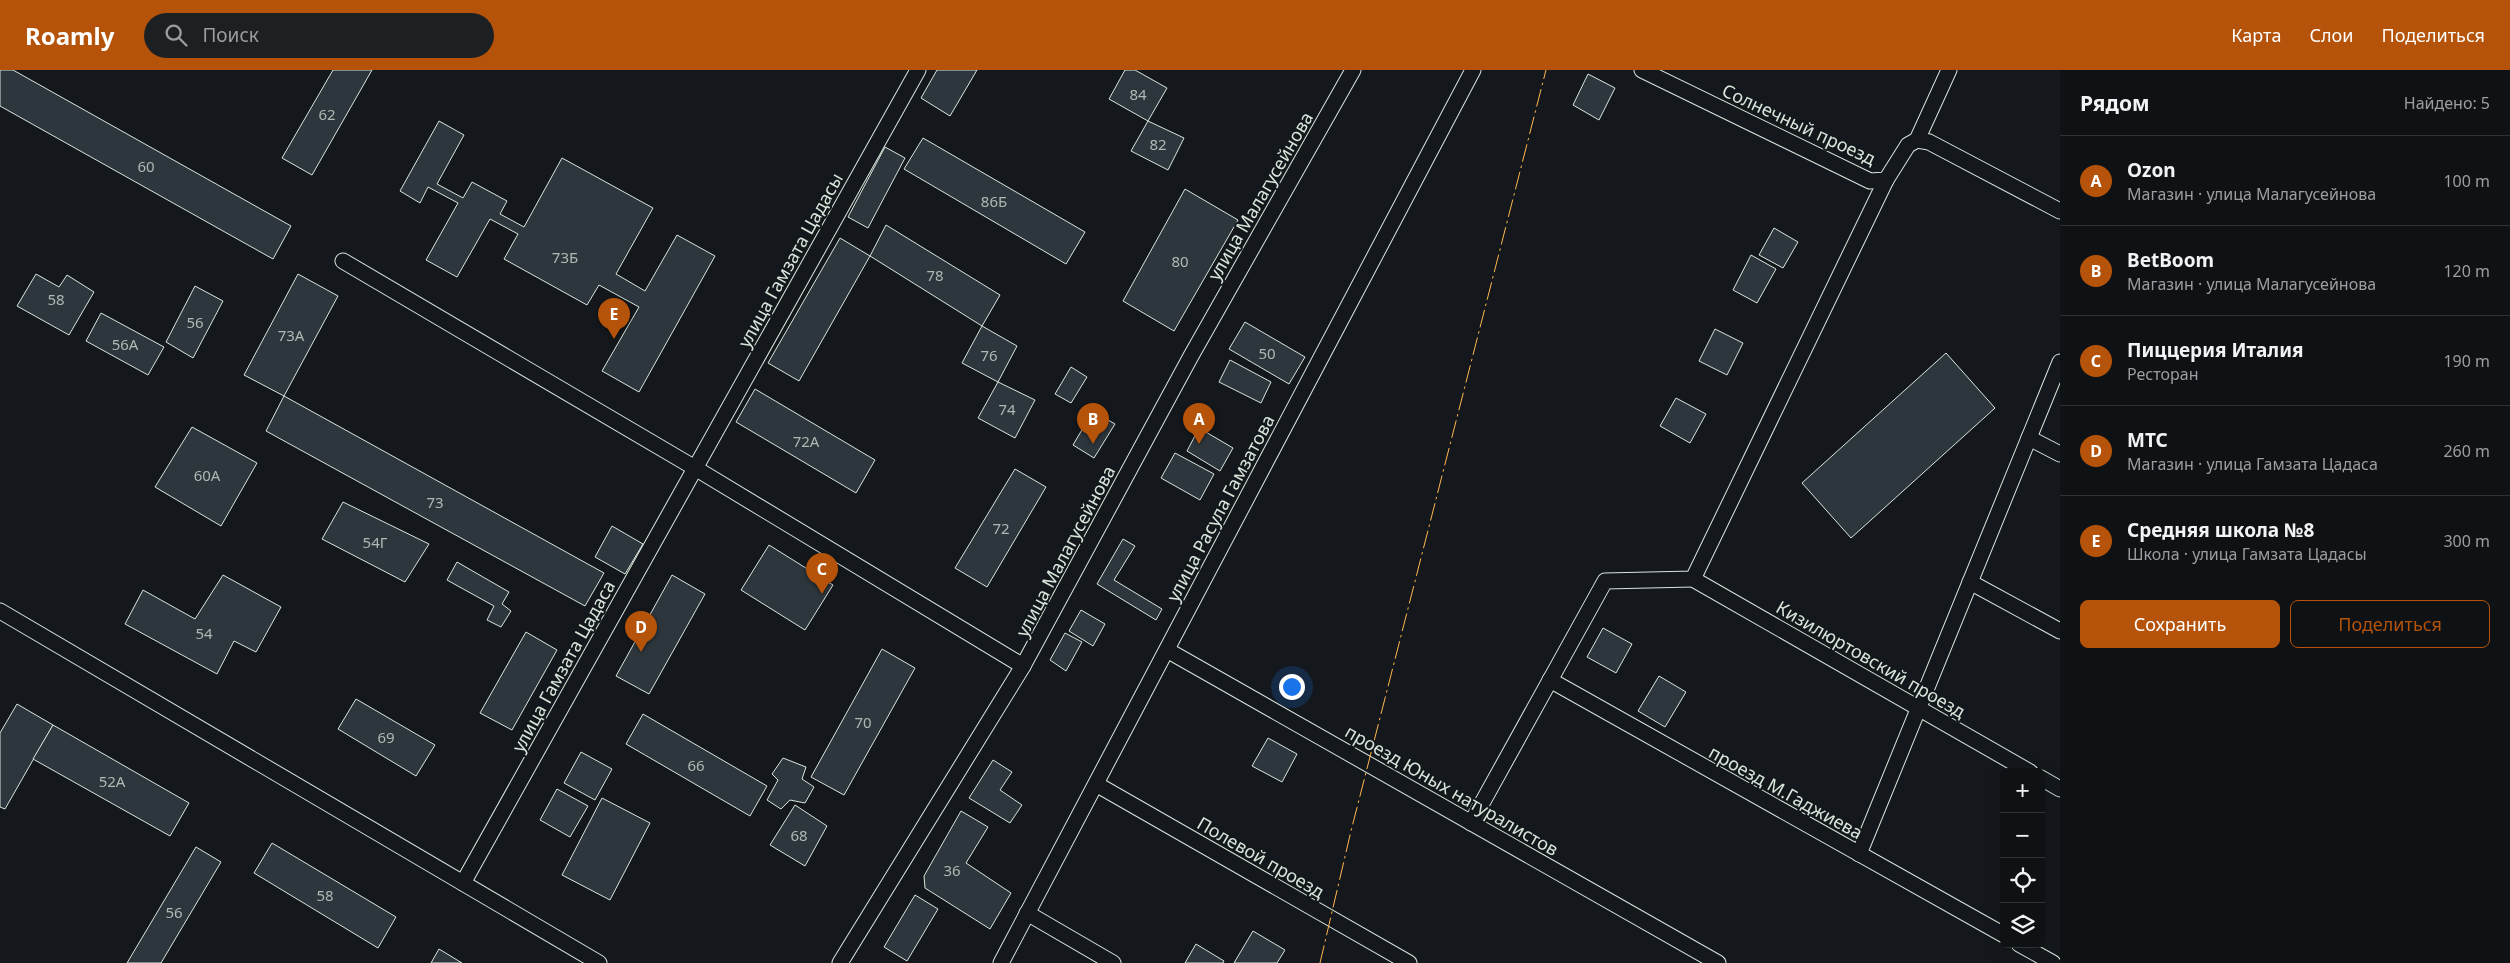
<!DOCTYPE html>
<html lang="ru">
<head>
<meta charset="utf-8">
<style>
  body { margin:0; font-family:"Noto Sans",sans-serif; background:#1d2022; color:#f1f3f6 }
  .controls { position:absolute; right:15px; bottom:15px; display:grid; overflow:hidden; border-radius:8px; box-shadow:0 5px 20px #0002 }
  .controls button { width:45px; height:45px; display:grid; place-items:center; padding:0; border:0; border-bottom:1px solid #2f3234; background:#0f1215; color:#f1f3f6; font:25px sans-serif }
  .you { position:absolute; left:1291px; top:616px; width:18px; height:18px; margin:-12px; border:4px solid #fff; border-radius:50%; background:#1a73e8; box-shadow:0 0 0 8px #1a73e833 }
  .badge { display:grid; place-items:center; width:32px; height:32px; border-radius:50%; background:#b45309; color:#fff; font-size:16px; font-weight:700 }
  .pin { position:absolute; translate:-50% -41px; filter:drop-shadow(0 1px 2px #0008) }
  .pin::after { content:''; position:absolute; top:26px; width:18px; height:15px; background:inherit; clip-path:polygon(0 0,100% 0,50% 100%) }
  .list { margin:0; padding:0; list-style:none }
  h2 { display:flex; justify-content:space-between; align-items:center; height:65px; margin:0; padding:0 20px; font-size:21px }
  h2 small { font-size:16px; font-weight:400; color:#9b9ea0 }
  .list li { display:grid; grid-template-columns:32px 1fr auto; gap:15px; align-items:center; box-sizing:border-box; height:90px; padding:0 20px; border-top:1px solid #2f3234 }
  .list b { display:block; font-size:19px; white-space:nowrap }
  .list p { margin:0; font-size:16px; white-space:nowrap; color:#9b9ea0 }
  .list em { font-size:16px; font-style:normal; color:#9b9ea0 }
  .actions { display:flex; gap:10px; padding:15px 20px }
  .actions a { flex:1; padding:11px 0; border:1px solid #b45309; border-radius:8px; text-align:center; font-size:18px; color:#b45309 }
  .actions .main { background:#b45309; color:#fff }
  .icon { flex:none; width:28px; height:28px; fill:none; stroke:currentColor; stroke-width:2; stroke-linecap:round; stroke-linejoin:round }
  .map { position:relative; flex:none; width:2060px; height:893px; overflow:hidden }
  header { display:flex; align-items:center; gap:30px; box-sizing:border-box; height:70px; padding:0 25px; background:#b45309; color:#fff }
  header strong { font-size:24px }
  nav { display:flex; gap:28px; margin-inline-start:auto; font-size:18px }
  .search { width:350px; height:45px; background:#1d2022; display:flex; align-items:center; gap:12px; box-sizing:border-box; padding:0 18px; border-radius:28px; color:#9b9ea0; font-size:19px }
  main { display:flex }
  aside { flex:1; background:#0f1215 }
  .map>svg:first-child { display:block }
  .building { fill:#2c363c; stroke:#d8e6dc }
  .lines { fill:none; stroke-linecap:round; stroke-linejoin:round }
  .minor-casing { stroke:#d8e6dc; stroke-width:17 }
  .minor { stroke:#14181c; stroke-width:15 }
  .power { stroke:#ffb74d; stroke-width:1; stroke-dasharray:18 4 2.5 4; stroke-linecap:butt }
  .labels { text-anchor:middle; dominant-baseline:central; stroke-width:4; stroke-linejoin:round; paint-order:stroke }
  .number-label { font-size:15px; fill:#adbab4 }
  .street-label { font-size:18px; fill:#d8e6dc; stroke:#14181c }
</style>
</head>
<body>
<header>
<strong>Roamly</strong>
<div class="search"><svg class="icon" aria-label="search" viewBox="0 0 24 24"><circle cx="10" cy="10" r="6"/><path d="M15 15l6 6"/></svg>Поиск</div>
<nav><a>Карта</a><a>Слои</a><a>Поделиться</a></nav>
</header>
<main>
<div class="map">
<svg width="2060" height="893" viewBox="0 0 2060 893">
  <rect width="100%" height="100%" fill="#14181c"/>
  <g class="building">
    <path d="M 0,0 L 13,0 L 291,156 L 273,189 L 0,36 Z"/>
    <path d="M 333,0 L 372,0 L 312,105 L 282,88 Z"/>
    <path d="M 937,0 L 977,0 L 950,46 L 921,28 Z"/>
    <path d="M 1125,0 L 1135,0 L 1167,18 L 1148,51 L 1109,29 Z"/>
    <path d="M 1588,4 L 1615,18 L 1599,50 L 1573,35 Z"/>
    <path d="M 439,51 L 464,65 L 437,114 L 463,128 L 472,112 L 507,131 L 500,144 L 524,157 L 562,88 L 653,138 L 616,204 L 645,221 L 677,165 L 715,186 L 639,322 L 602,301 L 639,237 L 599,215 L 587,235 L 504,189 L 518,164 L 490,149 L 457,207 L 426,190 L 458,133 L 428,117 L 420,133 L 400,121 Z"/>
    <path d="M 1148,51 L 1184,68 L 1168,100 L 1131,81 Z"/>
    <path d="M 923,68 L 1085,162 L 1066,194 L 904,99 Z"/>
    <path d="M 885,77 L 905,88 L 868,158 L 848,147 Z"/>
    <path d="M 1185,119 L 1238,150 L 1174,261 L 1123,231 Z"/>
    <path d="M 886,155 L 1000,225 L 982,256 L 870,186 Z"/>
    <path d="M 1774,158 L 1798,172 L 1783,198 L 1759,185 Z"/>
    <path d="M 840,168 L 870,186 L 799,311 L 768,293 Z"/>
    <path d="M 1751,185 L 1776,199 L 1757,233 L 1733,220 Z"/>
    <path d="M 36,204 L 59,217 L 67,205 L 94,222 L 69,265 L 17,236 Z"/>
    <path d="M 298,204 L 338,226 L 284,326 L 244,305 Z"/>
    <path d="M 195,216 L 223,231 L 193,288 L 166,272 Z"/>
    <path d="M 101,243 L 164,277 L 148,305 L 86,271 Z"/>
    <path d="M 1245,252 L 1305,287 L 1289,314 L 1229,279 Z"/>
    <path d="M 982,256 L 1017,276 L 998,312 L 962,293 Z"/>
    <path d="M 1715,259 L 1743,273 L 1727,305 L 1699,291 Z"/>
    <path d="M 1946,283 L 1995,338 L 1851,468 L 1802,413 Z"/>
    <path d="M 1230,290 L 1271,312 L 1261,333 L 1219,312 Z"/>
    <path d="M 1071,297 L 1087,307 L 1071,333 L 1055,324 Z"/>
    <path d="M 998,312 L 1035,330 L 1015,368 L 978,348 Z"/>
    <path d="M 755,319 L 875,390 L 856,423 L 736,352 Z"/>
    <path d="M 284,326 L 604,503 L 585,536 L 266,361 Z"/>
    <path d="M 1676,328 L 1706,344 L 1690,373 L 1660,356 Z"/>
    <path d="M 1093,341 L 1115,354 L 1094,388 L 1073,375 Z"/>
    <path d="M 192,357 L 257,393 L 221,456 L 155,417 Z"/>
    <path d="M 1199,358 L 1233,378 L 1220,401 L 1187,381 Z"/>
    <path d="M 1175,383 L 1214,404 L 1200,430 L 1161,408 Z"/>
    <path d="M 1015,399 L 1046,417 L 987,517 L 955,498 Z"/>
    <path d="M 343,432 L 429,474 L 405,512 L 322,469 Z"/>
    <path d="M 612,456 L 643,474 L 625,504 L 595,487 Z"/>
    <path d="M 1123,469 L 1135,476 L 1114,510 L 1162,539 L 1156,550 L 1097,514 Z"/>
    <path d="M 769,475 L 833,515 L 805,560 L 741,520 Z"/>
    <path d="M 457,492 L 509,522 L 502,534 L 511,541 L 501,557 L 487,550 L 494,536 L 447,510 Z"/>
    <path d="M 223,505 L 281,537 L 256,582 L 234,571 L 217,604 L 125,554 L 143,520 L 195,549 Z"/>
    <path d="M 672,505 L 705,524 L 649,624 L 616,606 Z"/>
    <path d="M 1081,540 L 1105,554 L 1093,576 L 1069,561 Z"/>
    <path d="M 1603,558 L 1632,574 L 1616,603 L 1587,587 Z"/>
    <path d="M 526,562 L 557,580 L 512,660 L 480,643 Z"/>
    <path d="M 1065,563 L 1082,572 L 1066,601 L 1050,590 Z"/>
    <path d="M 882,579 L 915,598 L 844,725 L 811,707 Z"/>
    <path d="M 1659,606 L 1686,622 L 1665,657 L 1638,641 Z"/>
    <path d="M 356,629 L 435,675 L 416,706 L 338,659 Z"/>
    <path d="M 17,634 L 53,655 L 5,739 L 0,737 L 0,663 Z"/>
    <path d="M 643,644 L 767,716 L 750,746 L 626,674 Z"/>
    <path d="M 53,655 L 189,733 L 170,766 L 33,689 Z"/>
    <path d="M 1268,668 L 1297,684 L 1282,712 L 1252,696 Z"/>
    <path d="M 581,682 L 612,699 L 595,730 L 564,713 Z"/>
    <path d="M 783,688 L 806,697 L 802,709 L 814,717 L 805,733 L 790,730 L 781,739 L 767,730 L 778,710 L 772,704 Z"/>
    <path d="M 993,690 L 1012,702 L 1000,720 L 1022,735 L 1010,753 L 969,728 Z"/>
    <path d="M 557,719 L 588,736 L 570,767 L 540,750 Z"/>
    <path d="M 602,728 L 650,753 L 610,830 L 562,805 Z"/>
    <path d="M 795,735 L 827,756 L 805,796 L 770,775 Z"/>
    <path d="M 961,741 L 988,757 L 966,793 L 1011,823 L 990,859 L 925,818 L 924,806 Z"/>
    <path d="M 272,773 L 396,847 L 378,878 L 254,803 Z"/>
    <path d="M 196,777 L 221,792 L 161,893 L 127,893 Z"/>
    <path d="M 915,825 L 938,839 L 907,891 L 884,877 Z"/>
    <path d="M 1253,861 L 1285,880 L 1277,893 L 1234,893 Z"/>
    <path d="M 1196,874 L 1224,891 L 1223,893 L 1185,893 Z"/>
    <path d="M 439,879 L 462,893 L 431,893 Z"/>
  </g>
  <g class="lines">
    <g class="minor-casing">
      <g id="minor">
        <path d="M 1642,0 L 1870,111 L 1886,110 L 1908,75 L 1917,70 L 1929,72 L 2060,141"/>
        <path d="M 1917,70 L 1949,0"/>
        <path d="M 343,191 L 695,398 L 1023,596"/>
        <path d="M 2029,368 L 2060,384"/>
        <path d="M 1693,509 L 2030,702"/>
        <path d="M 1970,512 L 2060,561"/>
        <path d="M 0,541 L 599,893"/>
        <path d="M 1167,580 L 1718,893"/>
        <path d="M 1550,610 L 2004,865"/>
        <path d="M 2041,708 L 2060,719"/>
        <path d="M 1096,714 L 1409,893"/>
        <path d="M 1471,753 L 1605,511 L 1693,509 L 1886,110"/>
        <path d="M 1859,784 L 2060,292"/>
        <path d="M 463,813 L 918,0"/>
        <path d="M 1027,843 L 1113,893"/>
        <path d="M 2019,874 L 2053,893"/>
        <path d="M 840,893 L 1023,596 L 1191,286 L 1353,0"/>
        <path d="M 1001,893 L 1473,0"/>
      </g>
    </g>
    <use href="#minor" class="minor"/>
    <path class="power" d="M 1320,893 L 1351,761 L 1546,0"/>
  </g>
  <g class="labels">
    <g class="number-label">
      <text x="1138" y="24">84</text>
      <text x="327" y="44">62</text>
      <text x="1158" y="74">82</text>
      <text x="146" y="96">60</text>
      <text x="994" y="131">86Б</text>
      <text x="565" y="187">73Б</text>
      <text x="1180" y="191">80</text>
      <text x="935" y="205">78</text>
      <text x="56" y="229">58</text>
      <text x="195" y="252">56</text>
      <text x="291" y="265">73А</text>
      <text x="125" y="274">56А</text>
      <text x="1267" y="283">50</text>
      <text x="989" y="285">76</text>
      <text x="1007" y="339">74</text>
      <text x="806" y="371">72А</text>
      <text x="207" y="405">60А</text>
      <text x="435" y="432">73</text>
      <text x="1001" y="458">72</text>
      <text x="375" y="472">54Г</text>
      <text x="204" y="563">54</text>
      <text x="863" y="652">70</text>
      <text x="386" y="667">69</text>
      <text x="696" y="695">66</text>
      <text x="112" y="711">52А</text>
      <text x="799" y="765">68</text>
      <text x="952" y="800">36</text>
      <text x="325" y="825">58</text>
      <text x="174" y="842">56</text>
    </g>
    <g class="street-label">
      <text transform="translate(1799 54) rotate(25)">Солнечный проезд</text>
      <text transform="translate(1260 126) rotate(-60)">улица Малагусейнова</text>
      <text transform="translate(790 190) rotate(-61)">улица Гамзата Цадасы</text>
      <text transform="translate(1220 438) rotate(-62)">улица Расула Гамзатова</text>
      <text transform="translate(1065 481) rotate(-62)">улица Малагусейнова</text>
      <text transform="translate(1871 589) rotate(30)">Кизилюртовский проезд</text>
      <text transform="translate(563 596) rotate(-61)">улица Гамзата Цадаса</text>
      <text transform="translate(1452 720) rotate(30)">проезд Юных натуралистов</text>
      <text transform="translate(1786 722) rotate(29)">проезд М.Гаджиева</text>
      <text transform="translate(1261 787) rotate(30)">Полевой проезд</text>
    </g>
  </g>
</svg>
<div class="controls">
<button>+</button>
<button>−</button>
<button><svg class="icon" aria-label="locate" viewBox="0 0 24 24"><circle cx="12" cy="12" r="6"/><path d="M12 2v4M12 18v4M2 12h4M18 12h4"/></svg></button>
<button><svg class="icon" aria-label="layers" viewBox="0 0 24 24"><path d="M12 4l9 5-9 5-9-5zM3 14l9 5 9-5"/></svg></button>
</div>
<div class="you"></div>
<div class="pin badge" style="left:1199px;top:374px">A</div>
<div class="pin badge" style="left:1093px;top:374px">B</div>
<div class="pin badge" style="left:822px;top:524px">C</div>
<div class="pin badge" style="left:641px;top:582px">D</div>
<div class="pin badge" style="left:614px;top:269px">E</div>
</div>
<aside>
<h2>Рядом<small>Найдено: 5</small></h2>
<ul class="list">
<li><span class="badge">A</span><div><b>Ozon</b><p>Магазин · улица Малагусейнова</p></div><em>100 m</em></li>
<li><span class="badge">B</span><div><b>BetBoom</b><p>Магазин · улица Малагусейнова</p></div><em>120 m</em></li>
<li><span class="badge">C</span><div><b>Пиццерия Италия</b><p>Ресторан</p></div><em>190 m</em></li>
<li><span class="badge">D</span><div><b>МТС</b><p>Магазин · улица Гамзата Цадаса</p></div><em>260 m</em></li>
<li><span class="badge">E</span><div><b>Средняя школа №8</b><p>Школа · улица Гамзата Цадасы</p></div><em>300 m</em></li>
</ul>
<div class="actions"><a class="main">Сохранить</a><a>Поделиться</a></div>
</aside>
</main>
</body>
</html>
